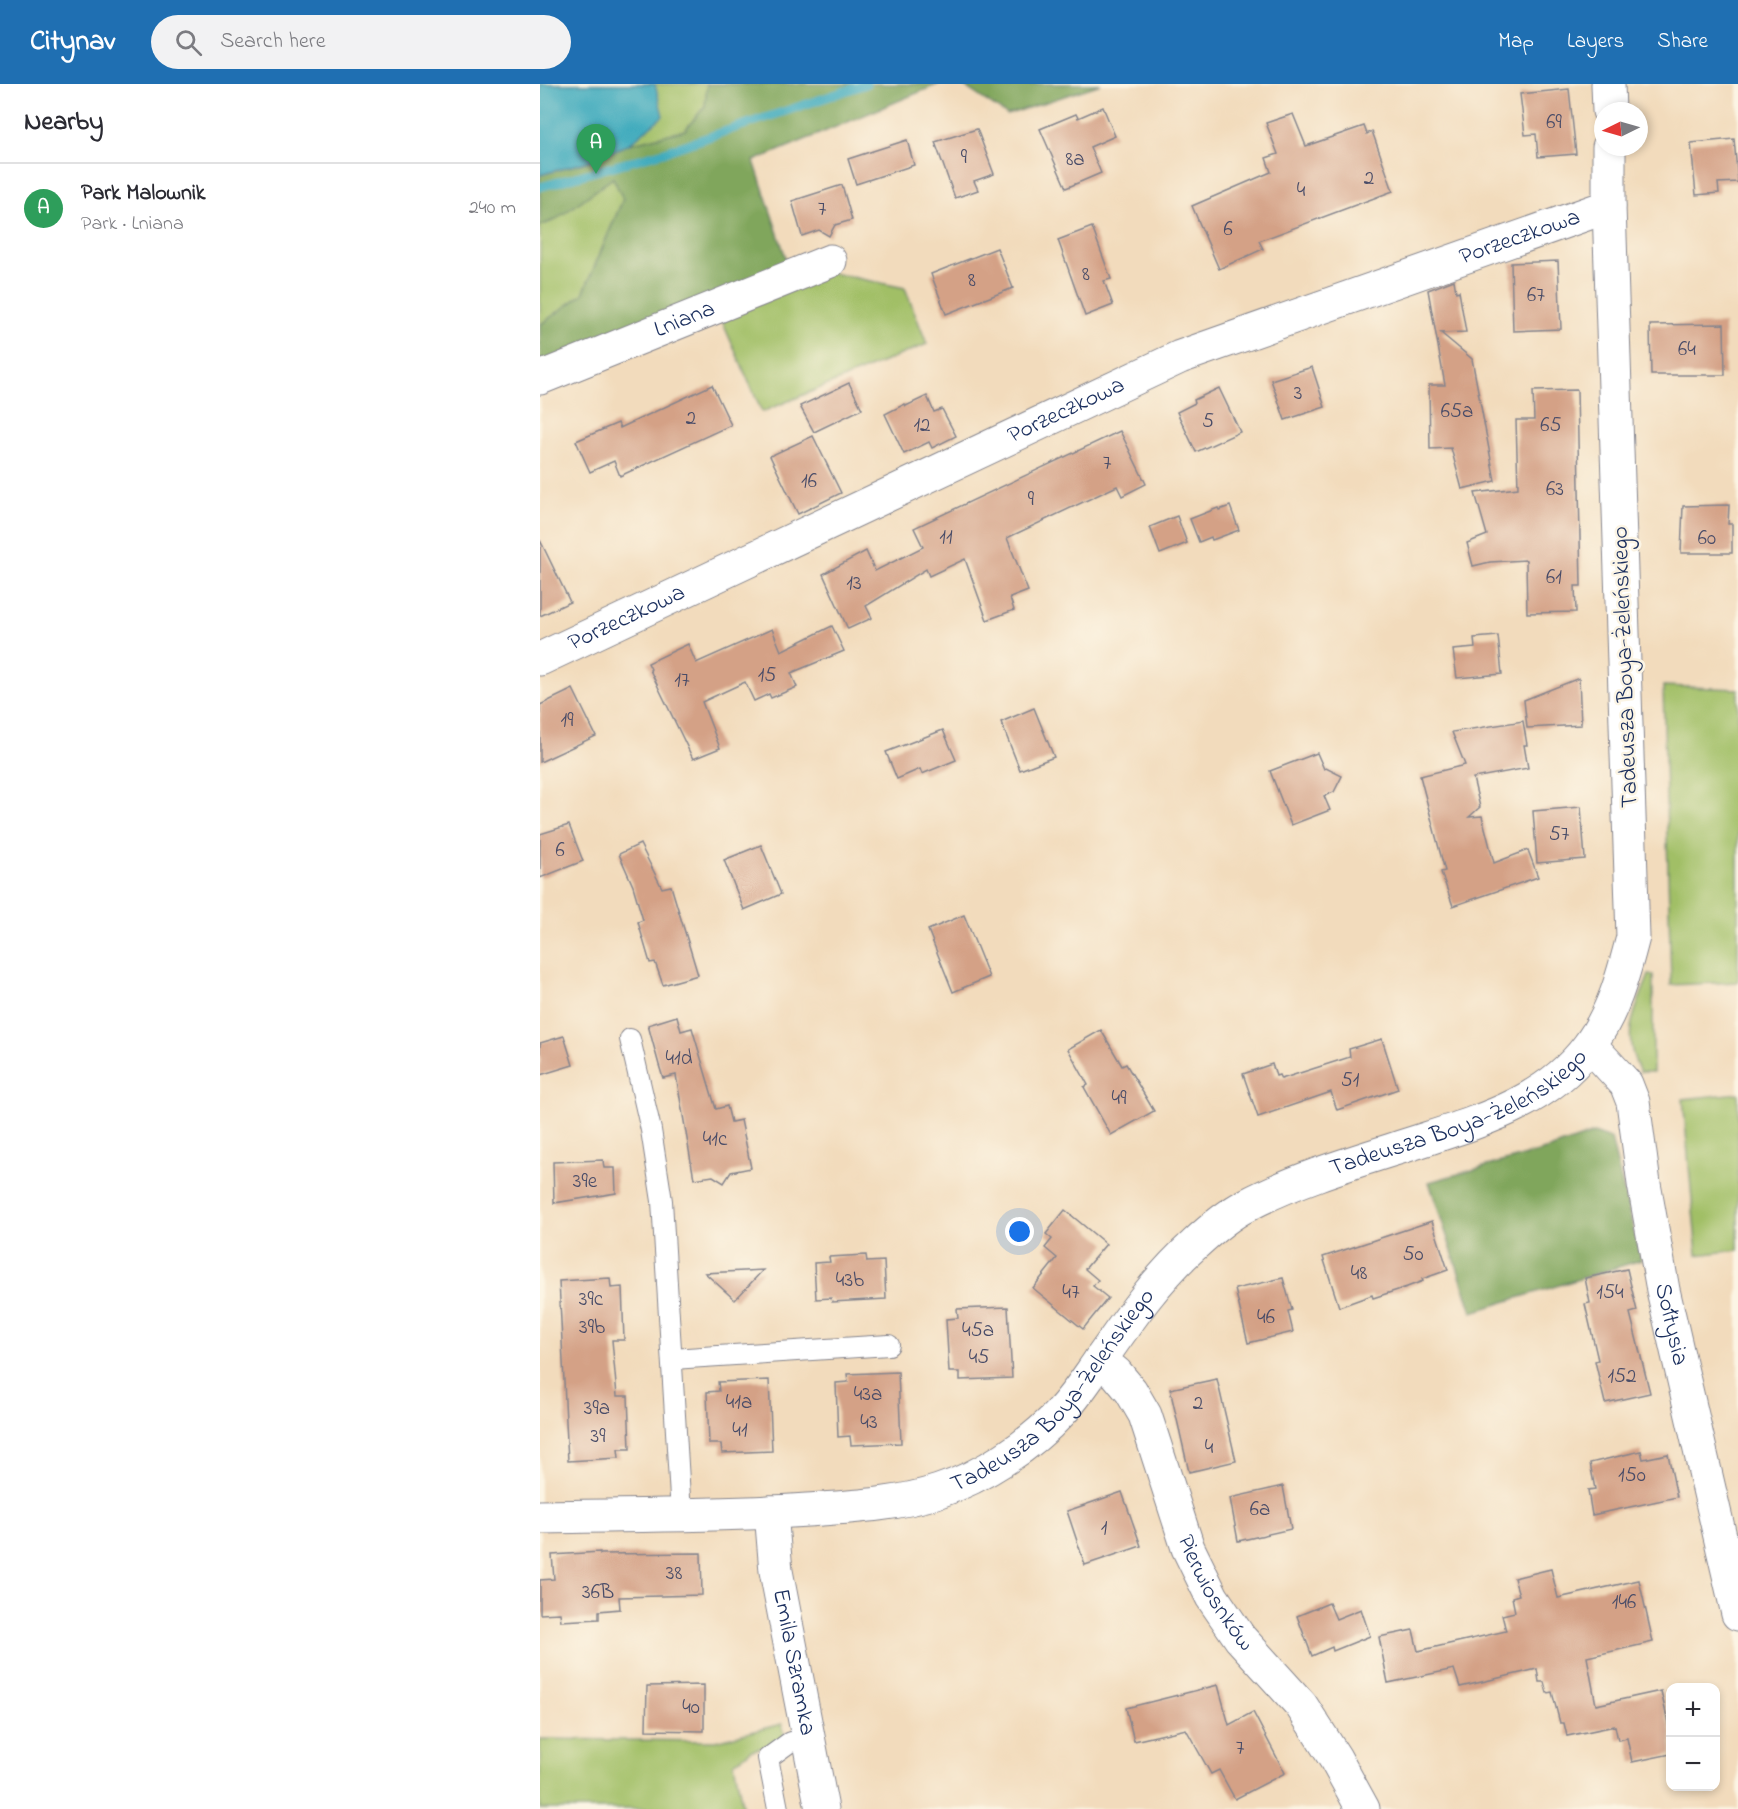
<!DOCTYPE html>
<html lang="en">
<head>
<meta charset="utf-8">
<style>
  body { margin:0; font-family:"Indie Flower",sans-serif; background:#f2f2f3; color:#2b2b33 }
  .controls { position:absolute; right:18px; bottom:18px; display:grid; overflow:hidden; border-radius:12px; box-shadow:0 3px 9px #0003 }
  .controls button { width:54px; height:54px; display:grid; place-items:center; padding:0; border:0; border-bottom:2px solid #e1e1e2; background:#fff; color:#2b2b33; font:30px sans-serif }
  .compass { position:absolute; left:1054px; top:18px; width:54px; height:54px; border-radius:50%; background:#fff; box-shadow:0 3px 9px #0003; rotate:265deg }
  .you { position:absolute; left:480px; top:1148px; width:21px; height:21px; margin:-15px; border:4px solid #fff; border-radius:50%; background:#1a73e8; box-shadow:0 0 0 9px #1a73e833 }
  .badge { display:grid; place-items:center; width:39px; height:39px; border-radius:50%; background:#1f6fb2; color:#fff; font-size:20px; font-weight:700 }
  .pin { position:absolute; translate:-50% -50px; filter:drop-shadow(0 2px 3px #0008) }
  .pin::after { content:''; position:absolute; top:32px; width:21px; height:18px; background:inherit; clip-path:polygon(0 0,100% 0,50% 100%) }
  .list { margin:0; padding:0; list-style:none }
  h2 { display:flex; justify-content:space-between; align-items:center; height:78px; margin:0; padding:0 24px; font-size:26px }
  h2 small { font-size:20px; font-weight:400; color:#7c7c81 }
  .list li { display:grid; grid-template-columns:39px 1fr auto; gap:18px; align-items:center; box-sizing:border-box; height:90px; padding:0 24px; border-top:2px solid #e1e1e2 }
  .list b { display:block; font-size:22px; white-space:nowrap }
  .list p { margin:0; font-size:20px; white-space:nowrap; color:#7c7c81 }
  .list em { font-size:20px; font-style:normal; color:#7c7c81 }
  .icon { flex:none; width:33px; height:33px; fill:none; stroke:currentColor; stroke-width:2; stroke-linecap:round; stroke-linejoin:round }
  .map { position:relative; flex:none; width:1198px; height:1725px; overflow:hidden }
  header { display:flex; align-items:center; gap:36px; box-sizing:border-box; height:84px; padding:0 30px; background:#1f6fb2; color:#fff }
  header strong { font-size:28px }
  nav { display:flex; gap:33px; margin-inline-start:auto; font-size:21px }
  .search { width:420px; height:54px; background:#f2f2f3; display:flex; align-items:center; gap:15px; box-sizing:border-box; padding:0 21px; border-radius:33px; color:#7c7c81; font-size:22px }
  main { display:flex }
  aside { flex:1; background:#fff }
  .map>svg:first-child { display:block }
  .green { fill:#a1bf66; stroke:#5e7762; stroke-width:1.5 }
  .forest { fill:#80a65b; stroke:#4e6a5c; stroke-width:1.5 }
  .water { fill:#3fabbd; stroke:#2d6d8e; stroke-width:1.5 }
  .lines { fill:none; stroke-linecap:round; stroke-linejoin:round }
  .stream { stroke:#3fabbd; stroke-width:9 }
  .building { fill:#d4a186 }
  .lane-casing { stroke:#86858d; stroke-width:22 }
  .street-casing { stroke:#86858d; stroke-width:35 }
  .secondary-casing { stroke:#86858d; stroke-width:35 }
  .lane { stroke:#fff; stroke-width:20 }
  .street { stroke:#fff; stroke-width:33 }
  .secondary { stroke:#fff; stroke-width:33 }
  .labels { text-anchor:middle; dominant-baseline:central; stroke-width:5; stroke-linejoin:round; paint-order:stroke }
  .number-label { font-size:21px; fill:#494c68 }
  .street-label { font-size:24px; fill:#1b2f5e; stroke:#fcf5e5 }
</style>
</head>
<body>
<header>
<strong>Citynav</strong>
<div class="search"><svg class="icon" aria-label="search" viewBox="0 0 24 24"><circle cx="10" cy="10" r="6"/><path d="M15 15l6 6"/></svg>Search here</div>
<nav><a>Map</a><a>Layers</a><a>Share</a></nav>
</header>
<main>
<aside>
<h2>Nearby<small></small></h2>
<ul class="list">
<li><span class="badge" style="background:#2e9e5b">A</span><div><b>Park Malownik</b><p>Park · Lniana</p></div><em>240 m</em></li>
</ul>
</aside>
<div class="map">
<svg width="1198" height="1725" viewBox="0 0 1198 1725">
  <rect width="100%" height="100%" fill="#fcf5e5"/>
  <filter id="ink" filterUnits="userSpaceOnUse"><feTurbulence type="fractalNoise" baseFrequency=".0167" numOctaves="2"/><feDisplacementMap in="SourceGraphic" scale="12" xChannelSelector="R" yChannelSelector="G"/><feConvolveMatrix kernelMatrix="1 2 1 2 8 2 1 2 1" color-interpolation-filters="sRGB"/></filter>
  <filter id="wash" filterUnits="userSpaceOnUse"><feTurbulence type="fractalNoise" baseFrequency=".008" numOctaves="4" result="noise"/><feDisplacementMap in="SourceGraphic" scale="24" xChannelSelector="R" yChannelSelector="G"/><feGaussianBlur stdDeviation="1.35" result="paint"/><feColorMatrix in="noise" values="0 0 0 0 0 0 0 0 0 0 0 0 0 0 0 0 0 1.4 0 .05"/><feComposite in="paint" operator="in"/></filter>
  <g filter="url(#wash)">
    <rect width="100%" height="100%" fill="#f2dbbc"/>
    <g class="green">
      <path d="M 0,0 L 206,0 L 83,115 L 43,210 L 0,241 L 0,142 L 15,136 L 0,133 Z"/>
      <path d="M 248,180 L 365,204 L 387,260 L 222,328 L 171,212 Z"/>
      <path d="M 1123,602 L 1198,605 L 1198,898 L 1131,901 Z"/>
      <path d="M 1109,891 L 1113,891 L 1113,988 L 1100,988 C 1080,950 1095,928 1109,891 Z"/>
      <path d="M 1198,1009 L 1198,1166 L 1157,1171 L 1143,1015 Z"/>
      <path d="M 242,1640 L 245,1654 L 237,1661 L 212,1666 L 194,1679 L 203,1725 L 0,1725 L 0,1655 L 175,1657 Z"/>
    </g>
    <g class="forest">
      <path d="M 167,0 L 399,0 L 214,77 L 248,180 L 0,282 L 0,241 L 43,210 L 83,115 L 73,94 L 15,136 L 0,142 L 0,91 L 52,76 L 89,60 L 145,46 L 165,22 Z"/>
      <path d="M 421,0 L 561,0 L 467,31 Z"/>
      <path d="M 1054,1049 L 1071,1055 L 1101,1176 L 932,1228 L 889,1098 L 1009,1065 Z"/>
    </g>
    <path class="water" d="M 0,0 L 115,0 L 123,32 L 89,60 L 52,76 L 0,91 Z"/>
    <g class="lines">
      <path class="stream" d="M 0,103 L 124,68 L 326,0"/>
    </g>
    <g id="blocks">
      <g class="building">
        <path d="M 1029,5 L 1036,70 L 998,73 L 996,50 L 985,51 L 980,10 Z"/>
        <path d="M 563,23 L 575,52 L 550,63 L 561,89 L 526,104 L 500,45 L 536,30 L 538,34 Z"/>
        <path d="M 753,30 L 766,62 L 824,42 L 827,50 L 832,47 L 853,107 L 719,157 L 723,165 L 679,185 L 652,122 L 731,88 L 726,74 L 738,70 L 726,39 Z"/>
        <path d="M 437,45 L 454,90 L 434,97 L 438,106 L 415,114 L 395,58 Z"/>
        <path d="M 1194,55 L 1198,98 L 1178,99 L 1179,109 L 1156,111 L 1151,59 Z"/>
        <path d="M 367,56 L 374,81 L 316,100 L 308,75 Z"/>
        <path d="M 302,101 L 312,136 L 295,141 L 289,152 L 279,146 L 262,152 L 252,117 Z"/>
        <path d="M 552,143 L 571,195 L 564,197 L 573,221 L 545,232 L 518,156 Z"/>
        <path d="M 457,164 L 473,204 L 406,230 L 391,190 Z"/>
        <path d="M 1018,177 L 1021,245 L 973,247 L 971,179 Z"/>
        <path d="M 914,196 L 916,208 L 919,207 L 926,248 L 901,249 L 932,275 L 955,397 L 922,405 L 911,364 L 890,365 L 889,301 L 905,301 L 888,206 Z"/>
        <path d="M 1184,240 L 1185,291 L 1111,291 L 1110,241 Z"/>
        <path d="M 772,283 L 785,323 L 745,336 L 731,296 Z"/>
        <path d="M 309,299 L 322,325 L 274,348 L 260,322 Z"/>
        <path d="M 172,301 L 191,341 L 80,392 L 74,377 L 50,388 L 36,357 L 78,339 L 80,344 Z"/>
        <path d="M 679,304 L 700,348 L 656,368 L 637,328 L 655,319 L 654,316 Z"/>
        <path d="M 1037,306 L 1041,502 L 1035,502 L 1036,528 L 987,529 L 986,476 L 950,478 L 933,482 L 927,459 L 947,451 L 935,409 L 978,404 L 976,336 L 994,336 L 993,307 Z"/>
        <path d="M 387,312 L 394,328 L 402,325 L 416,352 L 392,364 L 389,358 L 364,370 L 345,330 L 365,320 L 366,322 Z"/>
        <path d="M 580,347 L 606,400 L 582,412 L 577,402 L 467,454 L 488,507 L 470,514 L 474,526 L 447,536 L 425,475 L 389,492 L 386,485 L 326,522 L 332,534 L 308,545 L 283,490 L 326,467 L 335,487 L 383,463 L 374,444 Z"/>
        <path d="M 273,352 L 301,409 L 258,430 L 230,372 Z"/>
        <path d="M 1189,421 L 1188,440 L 1192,440 L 1192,469 L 1141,469 L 1143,422 Z"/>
        <path d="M 690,422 L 699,446 L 672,456 L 671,453 L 659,458 L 650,435 L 678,424 L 679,426 Z"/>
        <path d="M 637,432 L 647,459 L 620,470 L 610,443 Z"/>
        <path d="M 0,456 L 30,518 L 0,532 Z"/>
        <path d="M 292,542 L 304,567 L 251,589 L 257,603 L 231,614 L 229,610 L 214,617 L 205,598 L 162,618 L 180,664 L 153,675 L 110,586 L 111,585 L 108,579 L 148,560 L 156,579 L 232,545 L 241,567 Z"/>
        <path d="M 958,552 L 962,590 L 917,594 L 913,566 L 935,564 L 934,554 Z"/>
        <path d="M 1039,594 L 1041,641 L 987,644 L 984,616 Z"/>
        <path d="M 33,605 L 56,652 L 0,678 L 0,621 Z"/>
        <path d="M 494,624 L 514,673 L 480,686 L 461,638 Z"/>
        <path d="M 983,637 L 987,661 L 984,661 L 988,684 L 933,694 L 940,723 L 929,733 L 942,732 L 954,779 L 988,766 L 998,793 L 913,822 L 901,788 L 905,787 L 880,692 L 925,681 L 912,648 Z"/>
        <path d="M 403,646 L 416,676 L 382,690 L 380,685 L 357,695 L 346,668 Z"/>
        <path d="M 777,669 L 784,685 L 786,684 L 802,692 L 794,708 L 784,712 L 790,726 L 751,741 L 730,687 Z"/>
        <path d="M 1041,723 L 1045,775 L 997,779 L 993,727 Z"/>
        <path d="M 29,741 L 43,777 L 0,794 L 0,750 Z"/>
        <path d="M 100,760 L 122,804 L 131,802 L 158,891 L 123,901 L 115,878 L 110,879 L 98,838 L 103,836 L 93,802 L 79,770 Z"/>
        <path d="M 221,761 L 241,810 L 204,826 L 184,776 Z"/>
        <path d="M 424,831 L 449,893 L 413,908 L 388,846 Z"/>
        <path d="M 137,932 L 141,947 L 152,944 L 176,1025 L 187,1022 L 191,1038 L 201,1036 L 211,1084 L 191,1088 L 184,1099 L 173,1092 L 154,1095 L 136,991 L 123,994 L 119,981 L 108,941 Z"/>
        <path d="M 561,946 L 582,982 L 586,980 L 614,1027 L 571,1051 L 544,1003 L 548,1001 L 528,965 Z"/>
        <path d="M 24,952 L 33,981 L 0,991 L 0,959 Z"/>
        <path d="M 842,955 L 858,1005 L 797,1026 L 791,1008 L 718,1033 L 703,990 L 732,980 L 736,992 L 739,991 L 741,995 L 810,973 L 809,965 Z"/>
        <path d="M 63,1076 L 64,1084 L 75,1084 L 76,1109 L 14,1119 L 13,1078 Z"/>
        <path d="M 525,1126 L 566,1160 L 545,1185 L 558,1196 L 553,1202 L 568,1214 L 543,1245 L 493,1204 L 517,1174 L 505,1164 L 512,1155 L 506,1150 Z"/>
        <path d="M 892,1137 L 908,1186 L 882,1195 L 883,1197 L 867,1203 L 833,1214 L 832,1211 L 799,1223 L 783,1173 Z"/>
        <path d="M 326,1171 L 327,1178 L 344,1177 L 346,1215 L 292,1218 L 291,1214 L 276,1215 L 274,1179 L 290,1178 L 289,1173 Z"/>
        <path d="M 1087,1185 L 1097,1227 L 1090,1229 L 1110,1309 L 1065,1319 L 1055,1277 L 1058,1276 L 1045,1220 L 1050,1219 L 1045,1194 Z"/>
        <path d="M 223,1186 L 195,1216 L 165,1189 Z"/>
        <path d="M 70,1194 L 71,1204 L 82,1203 L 84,1256 L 72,1256 L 77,1312 L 88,1312 L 90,1365 L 78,1365 L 79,1374 L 28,1377 L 19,1197 Z"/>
        <path d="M 743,1194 L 752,1226 L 748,1227 L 753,1248 L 708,1259 L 695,1205 Z"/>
        <path d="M 468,1223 L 472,1294 L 420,1296 L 420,1288 L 409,1288 L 406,1235 L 418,1234 L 417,1225 Z"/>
        <path d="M 358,1288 L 361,1359 L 311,1361 L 310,1352 L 298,1353 L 296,1299 L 308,1298 L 307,1290 Z"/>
        <path d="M 677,1295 L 696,1377 L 649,1388 L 630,1305 Z"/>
        <path d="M 229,1296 L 232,1367 L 182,1369 L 181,1360 L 169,1360 L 167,1308 L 179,1307 L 178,1298 Z"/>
        <path d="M 1101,1367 L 1103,1375 L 1128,1370 L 1137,1413 L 1052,1431 L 1048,1406 L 1055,1405 L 1050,1379 Z"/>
        <path d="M 743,1402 L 751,1445 L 698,1457 L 690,1414 Z"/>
        <path d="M 582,1408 L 601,1462 L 545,1481 L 527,1427 Z"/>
        <path d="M 60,1468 L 60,1470 L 161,1469 L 162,1511 L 79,1513 L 80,1525 L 59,1527 L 59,1535 L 21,1537 L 20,1529 L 0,1530 L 0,1496 L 14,1495 L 12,1471 Z"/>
        <path d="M 1011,1485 L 1018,1514 L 1099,1496 L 1113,1558 L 1047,1573 L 1056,1621 L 1121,1607 L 1131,1652 L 1131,1670 L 1092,1678 L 1087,1654 L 1078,1656 L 1075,1642 L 1027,1652 L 1024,1639 L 1020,1639 L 1012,1608 L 1007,1609 L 1004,1598 L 999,1598 L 997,1585 L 920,1603 L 914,1585 L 848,1599 L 839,1553 L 873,1546 L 878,1567 L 966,1547 L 962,1531 L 975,1528 L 972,1513 L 979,1511 L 974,1494 Z"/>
        <path d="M 789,1519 L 796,1535 L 821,1525 L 830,1552 L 793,1567 L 792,1563 L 772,1572 L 757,1532 Z"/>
        <path d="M 164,1601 L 164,1647 L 106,1646 L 107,1602 Z"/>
        <path d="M 678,1601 L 689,1641 L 713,1628 L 745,1689 L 695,1715 L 679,1686 L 671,1690 L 646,1645 L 594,1657 L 586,1624 Z"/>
      </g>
    </g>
  </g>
  <g filter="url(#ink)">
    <use href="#blocks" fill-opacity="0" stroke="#86858d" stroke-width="1.5"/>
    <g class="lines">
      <g class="lane-casing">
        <g id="lane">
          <path d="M 90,955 L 111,1046 L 122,1117 L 141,1430"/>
          <path d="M 132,1275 L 349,1261"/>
          <path d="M 238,1725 L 228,1674 L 250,1658 L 268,1655"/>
        </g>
      </g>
      <g class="street-casing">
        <g id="street">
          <path id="s1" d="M 0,294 L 290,177"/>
          <path id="s2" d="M 0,575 L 640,273 L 1069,122"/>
          <path id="s3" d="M 1050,961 L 1086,1000 L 1093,1018 L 1104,1100 L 1123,1206 L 1198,1530"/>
          <path id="s4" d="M 560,1276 L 576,1289 L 591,1307 L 605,1331 L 648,1464 L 672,1513 L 700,1554 L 761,1621 L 795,1674 L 823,1725"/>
          <path id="s5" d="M 231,1428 L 236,1487 L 282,1725"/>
        </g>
      </g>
      <g class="secondary-casing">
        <g id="secondary">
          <path d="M 1068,0 L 1069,27"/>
          <path id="s6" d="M 0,1433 C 89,1431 178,1432 267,1426 C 311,1423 357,1421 399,1407 C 442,1393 491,1361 521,1328 C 536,1312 548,1293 561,1275 C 589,1235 617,1194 654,1161 C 670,1146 687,1131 707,1121 C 764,1091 828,1074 889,1054 C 948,1035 1009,1015 1048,963 C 1073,930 1083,892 1093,853 L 1069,122 L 1069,63"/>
        </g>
      </g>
      <use href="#lane" class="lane"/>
      <use href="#street" class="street"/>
      <use href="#secondary" class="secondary"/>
    </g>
  </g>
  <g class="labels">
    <g class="number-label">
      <text x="1014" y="39">69</text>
      <text x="424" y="74">9</text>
      <text x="535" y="76">8a</text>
      <text x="829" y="95">2</text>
      <text x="761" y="107">4</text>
      <text x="282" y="126">7</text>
      <text x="688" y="146">6</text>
      <text x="546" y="191">8</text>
      <text x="432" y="197">8</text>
      <text x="996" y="212">67</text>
      <text x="1147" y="266">64</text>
      <text x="758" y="310">3</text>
      <text x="917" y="328">65a</text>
      <text x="151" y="335">2</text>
      <text x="668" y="338">5</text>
      <text x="382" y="342">12</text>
      <text x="1011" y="342">65</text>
      <text x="567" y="380">7</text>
      <text x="269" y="398">16</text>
      <text x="1015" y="406">63</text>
      <text x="491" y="416">9</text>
      <text x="406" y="454">11</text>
      <text x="1167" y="455">60</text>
      <text x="1014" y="494">61</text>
      <text x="314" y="500">13</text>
      <text x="227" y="592">15</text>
      <text x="142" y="597">17</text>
      <text x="27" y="637">19</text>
      <text x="1019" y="751">57</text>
      <text x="20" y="767">6</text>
      <text x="139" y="975">41d</text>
      <text x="810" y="997">51</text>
      <text x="579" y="1015">49</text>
      <text x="175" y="1056">41c</text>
      <text x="45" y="1098">39e</text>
      <text x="873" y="1171">50</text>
      <text x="819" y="1190">48</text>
      <text x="310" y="1197">43b</text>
      <text x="531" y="1209">47</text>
      <text x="1070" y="1209">154</text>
      <text x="51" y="1216">39c</text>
      <text x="726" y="1234">46</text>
      <text x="52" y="1244">39b</text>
      <text x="438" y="1247">45a</text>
      <text x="439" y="1274">45</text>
      <text x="1082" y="1293">152</text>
      <text x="328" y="1311">43a</text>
      <text x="199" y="1319">41a</text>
      <text x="658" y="1320">2</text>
      <text x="57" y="1325">39a</text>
      <text x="329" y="1339">43</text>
      <text x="200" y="1347">41</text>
      <text x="58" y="1353">39</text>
      <text x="669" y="1364">4</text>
      <text x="1092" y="1392">150</text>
      <text x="720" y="1426">6a</text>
      <text x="564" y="1445">1</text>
      <text x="134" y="1490">38</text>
      <text x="58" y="1509">36B</text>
      <text x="1084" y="1519">146</text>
      <text x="151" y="1624">40</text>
      <text x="700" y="1665">7</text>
    </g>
    <g class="street-label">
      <text stroke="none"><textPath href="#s2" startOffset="1068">Porzeczkowa</textPath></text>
      <text stroke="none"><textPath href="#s1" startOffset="156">Lniana</textPath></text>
      <text stroke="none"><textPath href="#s2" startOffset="582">Porzeczkowa</textPath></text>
      <text stroke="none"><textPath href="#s2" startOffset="96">Porzeczkowa</textPath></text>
      <text transform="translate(1086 583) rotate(-92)">Tadeusza Boya-Żeleńskiego</text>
      <text stroke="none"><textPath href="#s6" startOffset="1060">Tadeusza Boya-Żeleńskiego</textPath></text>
      <text stroke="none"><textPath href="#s3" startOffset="298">Sołtysia</textPath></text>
      <text stroke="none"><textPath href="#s6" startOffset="556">Tadeusza Boya-Żeleńskiego</textPath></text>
      <text stroke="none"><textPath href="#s4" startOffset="264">Pierwiosnków</textPath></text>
      <text stroke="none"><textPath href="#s5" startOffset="152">Emila Szramka</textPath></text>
    </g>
  </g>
</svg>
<div class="controls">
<button>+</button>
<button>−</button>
</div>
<svg class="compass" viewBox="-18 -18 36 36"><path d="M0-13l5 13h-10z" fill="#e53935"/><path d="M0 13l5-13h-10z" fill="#7c7c81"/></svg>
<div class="you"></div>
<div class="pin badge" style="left:56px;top:90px;background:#2e9e5b">A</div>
</div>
</main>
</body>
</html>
